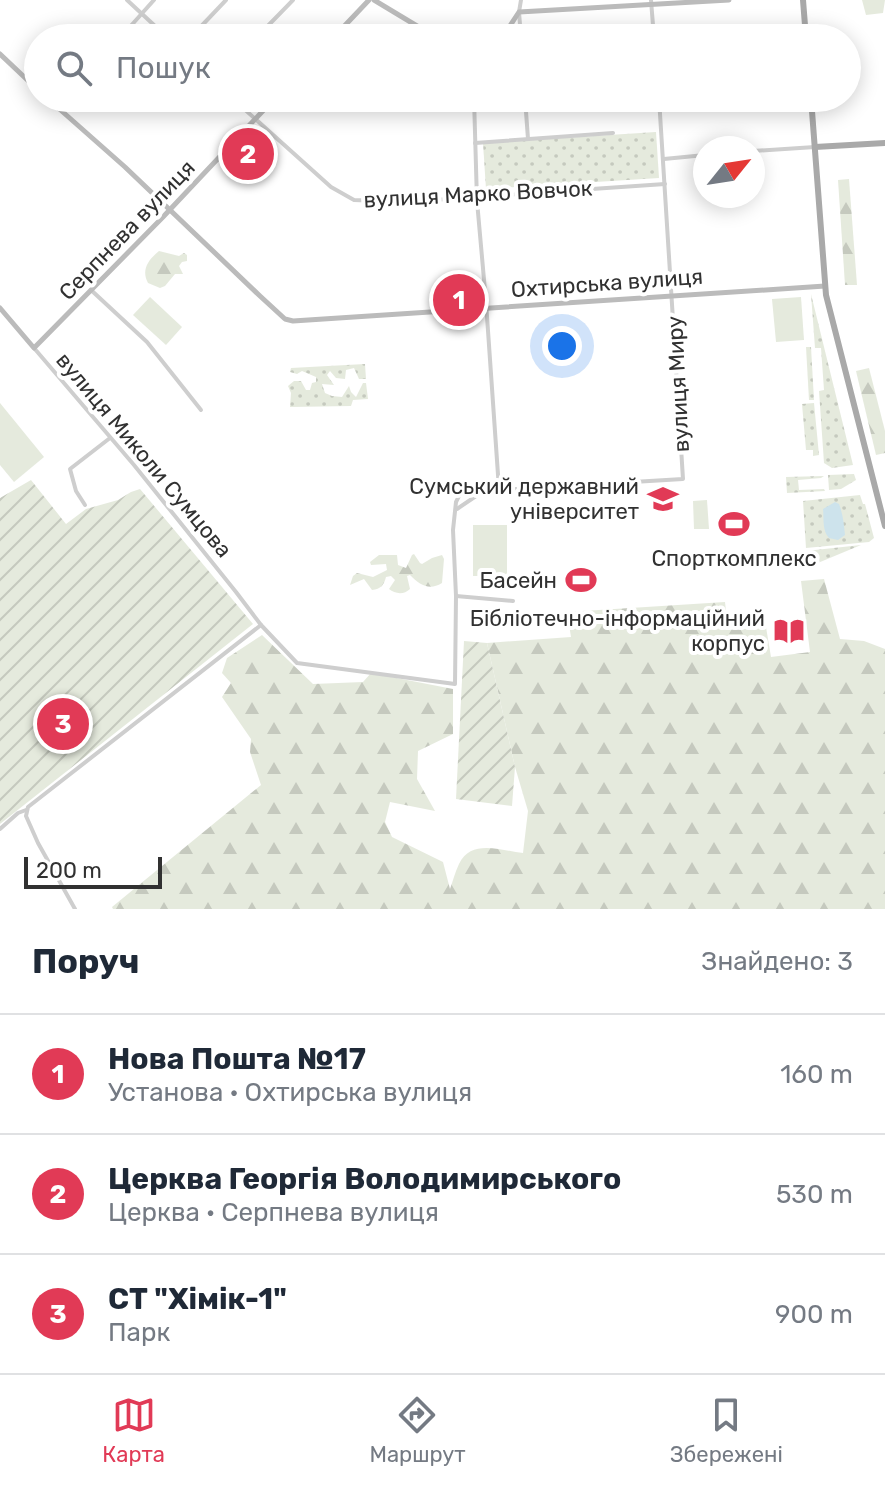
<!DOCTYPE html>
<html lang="uk">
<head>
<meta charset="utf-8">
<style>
  body { margin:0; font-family:Rubik,sans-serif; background:#f2f2f3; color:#1f2937 }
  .compass { position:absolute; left:693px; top:136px; width:72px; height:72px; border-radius:50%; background:#fff; box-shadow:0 4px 20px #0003; rotate:60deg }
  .scale { position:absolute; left:24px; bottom:20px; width:138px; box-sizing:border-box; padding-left:8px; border:4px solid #313131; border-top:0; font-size:22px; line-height:28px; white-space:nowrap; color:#313131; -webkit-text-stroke:6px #fff; paint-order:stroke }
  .you { position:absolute; left:562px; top:346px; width:28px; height:28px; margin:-20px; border:6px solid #fff; border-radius:50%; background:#1a73e8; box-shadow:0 0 0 12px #1a73e833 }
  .badge { display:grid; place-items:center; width:52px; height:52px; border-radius:50%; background:#e13a56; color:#fff; font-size:26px; font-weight:700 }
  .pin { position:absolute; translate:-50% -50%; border:4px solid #fff; box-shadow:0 2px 8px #0006 }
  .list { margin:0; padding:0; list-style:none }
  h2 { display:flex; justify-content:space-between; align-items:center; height:104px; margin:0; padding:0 32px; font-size:34px }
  h2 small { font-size:26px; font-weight:400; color:#747a83 }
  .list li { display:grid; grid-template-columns:52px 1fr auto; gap:24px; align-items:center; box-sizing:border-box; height:120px; padding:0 32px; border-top:2px solid #e0e1e3 }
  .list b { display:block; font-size:30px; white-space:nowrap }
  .list p { margin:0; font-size:26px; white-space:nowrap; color:#747a83 }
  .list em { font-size:26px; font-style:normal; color:#747a83 }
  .icon { flex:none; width:44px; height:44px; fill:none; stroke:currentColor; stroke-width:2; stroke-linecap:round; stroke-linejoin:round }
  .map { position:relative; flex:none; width:885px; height:909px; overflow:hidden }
  .search { position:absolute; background:#fff; box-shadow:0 4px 20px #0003; left:24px; right:24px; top:24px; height:88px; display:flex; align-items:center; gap:20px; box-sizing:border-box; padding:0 28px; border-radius:44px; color:#747a83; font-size:30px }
  .sheet { height:464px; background:#fff }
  nav { display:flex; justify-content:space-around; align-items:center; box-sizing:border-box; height:112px; border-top:2px solid #e0e1e3; background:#fff; font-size:22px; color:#747a83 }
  nav a { display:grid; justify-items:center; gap:4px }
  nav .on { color:#e13a56 }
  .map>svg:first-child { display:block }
  .grass { fill:url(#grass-dots) }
  .forest { fill:url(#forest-firs) }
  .garden { fill:url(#garden-furrows) }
  .pitch { fill:#e5eadd }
  .water { fill:#cde3ec }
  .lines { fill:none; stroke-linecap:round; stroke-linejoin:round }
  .street { stroke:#cecece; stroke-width:4 }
  .secondary { stroke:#bbb; stroke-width:5 }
  .primary { stroke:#a9a9a9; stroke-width:6 }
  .labels { text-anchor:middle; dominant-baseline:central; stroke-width:8; stroke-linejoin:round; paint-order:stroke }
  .street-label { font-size:22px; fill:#313131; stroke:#fff }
  .poi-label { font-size:22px; fill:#313131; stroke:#fff; text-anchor:end }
</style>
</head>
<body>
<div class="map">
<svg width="885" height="909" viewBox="0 0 885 909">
  <defs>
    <pattern id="grass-dots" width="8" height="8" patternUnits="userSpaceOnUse" patternTransform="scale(2)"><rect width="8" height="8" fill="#e5eadd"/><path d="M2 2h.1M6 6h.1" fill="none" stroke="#c5c9be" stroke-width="1.8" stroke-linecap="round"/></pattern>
    <pattern id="forest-firs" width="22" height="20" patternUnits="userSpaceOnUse" patternTransform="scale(2)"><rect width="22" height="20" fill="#e5eadd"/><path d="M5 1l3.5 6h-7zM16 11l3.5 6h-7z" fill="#c5c9be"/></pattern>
    <pattern id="garden-furrows" width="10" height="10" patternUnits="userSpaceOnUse" patternTransform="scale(2)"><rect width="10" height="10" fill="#e5eadd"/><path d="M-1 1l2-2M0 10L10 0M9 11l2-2" fill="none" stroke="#c5c9be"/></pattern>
  </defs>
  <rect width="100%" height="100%" fill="#fff"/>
  <g class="grass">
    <path d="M 656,132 L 659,178 L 486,189 L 483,143 Z"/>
    <path d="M 811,294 L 853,465 L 832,468 L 824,463 L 819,391 L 824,390 L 821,348 L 815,348 Z"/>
    <path d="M 806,347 L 811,347 L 814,400 L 809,400 Z"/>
    <path d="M 365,364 L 366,379 L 359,379 L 354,368 L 346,370 L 345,379 L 336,378 L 330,371 L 327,375 L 334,385 L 322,384 L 325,393 L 332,396 L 342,397 L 349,386 L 351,392 L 356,397 L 363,383 L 366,383 L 368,399 L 353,400 L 351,406 L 290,407 L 291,393 L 288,386 L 294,381 L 301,381 L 306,390 L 310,390 L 312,383 L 316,382 L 316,377 L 302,371 L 297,374 L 290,372 L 291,368 Z"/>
    <path d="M 814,403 L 819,455 L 813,456 L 813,450 L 806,450 L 802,404 Z"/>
    <path d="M 854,474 L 856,480 L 841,489 L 829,490 L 828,475 Z"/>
    <path d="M 824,476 L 821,478 L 798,480 L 799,490 L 824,489 L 825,491 L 787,493 L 786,477 Z"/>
    <path d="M 860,495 L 863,504 L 865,504 L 874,538 L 869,542 L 806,548 L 803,501 Z"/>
    <path d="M 861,545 L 813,565 L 806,566 L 806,551 Z"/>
  </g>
  <g class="forest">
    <path d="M 862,0 L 885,0 L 883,13 L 866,15 Z"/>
    <path d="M 849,179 L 857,285 L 845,285 L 838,180 Z"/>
    <path d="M 159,251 L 179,256 L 184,253 L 187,255 L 187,261 L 182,262 L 179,266 L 183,274 L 175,274 L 165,286 L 160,288 L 148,283 C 141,270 148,260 159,251 Z"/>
    <path d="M 869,368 L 885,431 L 885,453 L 876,455 L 856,371 Z"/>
    <path d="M 414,554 L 420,563 L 422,564 L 432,558 L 442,555 L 444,559 L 442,583 C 429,591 420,585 410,575 L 407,576 L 410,589 C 404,595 395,594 389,589 L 395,580 L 391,576 L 386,577 C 384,585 381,589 372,590 L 364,579 L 350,585 L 353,576 L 357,573 L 373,577 L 387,570 L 386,564 L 371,565 L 370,562 L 379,555 L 397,555 L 398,565 L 406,568 L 412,555 Z"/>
    <path d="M 824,579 L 840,639 L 864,641 L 885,649 L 885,909 L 113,909 L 112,907 L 261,785 L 250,752 L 251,739 L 222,697 L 231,683 L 222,673 L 227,658 L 262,635 L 313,684 L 363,682 L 371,673 L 453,689 L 453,734 L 418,751 L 417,779 L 435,811 L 390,802 L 385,822 L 392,837 L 443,862 L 450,889 C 453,881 455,872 459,864 C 471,838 502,851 523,853 L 528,811 L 515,767 L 487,643 L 571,637 L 567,612 L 725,602 L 728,630 L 766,627 L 771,657 L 810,652 L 801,581 Z"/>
  </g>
  <g class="garden">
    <path d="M 31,480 L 66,524 L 86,509 L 118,500 L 131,492 L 140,489 L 253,624 L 0,824 L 0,498 Z"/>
    <path d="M 464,641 L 487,643 L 515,767 L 512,806 L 456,799 Z"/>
  </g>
  <g class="pitch">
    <path d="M 150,297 L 182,327 L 166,345 L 133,315 Z"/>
    <path d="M 801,297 L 804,340 L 776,342 L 772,299 Z"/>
    <path d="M 0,403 L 44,457 L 14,482 L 0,465 Z"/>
    <path d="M 707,500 L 709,529 L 694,529 L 693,501 Z"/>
    <rect x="473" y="525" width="34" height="51"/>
  </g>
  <path class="water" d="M 835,502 L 839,504 C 843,514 844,525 845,535 L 838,540 L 829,538 C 822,531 824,518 823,509 Z"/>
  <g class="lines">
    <g class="street">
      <path d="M 127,0 L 168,38"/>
      <path d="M 651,0 L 654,38"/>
      <path d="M 120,38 L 154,0"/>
      <path d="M 190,38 L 226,0"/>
      <path d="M 256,38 L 293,0"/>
      <path d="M 521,38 L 519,12 L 521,0"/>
      <path d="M 232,98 L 331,187 L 354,200 L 405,202 L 665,184"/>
      <path d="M 474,98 L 477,201 L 486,302 L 499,489"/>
      <path d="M 525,98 L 528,139"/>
      <path d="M 56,106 L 63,98"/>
      <path d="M 475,143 L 613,133"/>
      <path d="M 753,151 L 815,147"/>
      <path d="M 664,159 L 705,155"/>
      <path d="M 91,290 L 147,342 L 201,410"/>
      <path d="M 34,348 L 134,465 L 236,592 L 261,625 L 297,663 L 455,684 L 456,596 L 453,530 L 456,502 L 459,496 L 466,490 L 484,491 L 683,479 L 659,98"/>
      <path d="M 85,505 L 76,491 L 70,469 L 110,438"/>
      <path d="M 457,509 L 482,492"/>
      <path d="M 456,596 L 513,601"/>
      <path d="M 0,829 L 18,813 L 26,810"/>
      <path d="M 75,909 L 38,843 L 26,816 L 28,807 L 261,625"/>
    </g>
    <g class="secondary">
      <path d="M 374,0 L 437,38"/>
      <path d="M 333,38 L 369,0"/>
      <path d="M 502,38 L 519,12 L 729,0"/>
      <path d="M 0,54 L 38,90"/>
      <path d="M 47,98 L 125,167 L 260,296 L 285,319 L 293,321 L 825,286"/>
      <path d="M 0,308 L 34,348 L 163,217 L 275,98"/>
    </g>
    <g class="primary">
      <path d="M 803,0 L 806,38"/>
      <path d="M 811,98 L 826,295 L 885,526"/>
      <path d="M 815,147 L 885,143"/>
    </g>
  </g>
  <defs>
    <g id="university-bare" transform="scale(2.4)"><path d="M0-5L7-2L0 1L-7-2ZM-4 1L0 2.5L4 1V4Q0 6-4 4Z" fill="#e13a56" stroke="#fff" stroke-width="2.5" paint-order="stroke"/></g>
    <g id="stadium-bare" transform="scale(2.4)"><path d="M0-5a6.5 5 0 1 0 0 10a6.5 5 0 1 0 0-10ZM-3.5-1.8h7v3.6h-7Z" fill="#e13a56" stroke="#fff" stroke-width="2.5" paint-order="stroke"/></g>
    <g id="library-bare" transform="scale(2.4)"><path d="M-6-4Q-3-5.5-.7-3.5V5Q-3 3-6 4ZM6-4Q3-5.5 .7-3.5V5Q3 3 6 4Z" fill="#e13a56" stroke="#fff" stroke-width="2.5" paint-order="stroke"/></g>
  </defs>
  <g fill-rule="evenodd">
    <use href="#university-bare" x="663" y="499"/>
    <use href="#stadium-bare" x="734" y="524"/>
    <use href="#stadium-bare" x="581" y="580"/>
    <use href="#library-bare" x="789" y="631"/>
  </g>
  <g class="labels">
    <g class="street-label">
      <text transform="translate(478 194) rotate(-3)">вулиця Марко Вовчок</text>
      <text transform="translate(127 230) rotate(-46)">Серпнева вулиця</text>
      <text transform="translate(607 283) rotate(-4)">Охтирська вулиця</text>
      <text transform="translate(678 384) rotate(-93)">вулиця Миру</text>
      <text transform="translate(144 455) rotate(50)">вулиця Миколи Сумцова</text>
    </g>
    <g class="poi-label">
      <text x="639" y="486">Сумський державний<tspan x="639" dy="25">університет</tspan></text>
      <text x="734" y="558" text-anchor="middle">Спорткомплекс</text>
      <text x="557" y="580">Басейн</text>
      <text x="765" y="618">Бібліотечно-інформаційний<tspan x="765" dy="25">корпус</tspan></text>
    </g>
  </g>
</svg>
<svg class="compass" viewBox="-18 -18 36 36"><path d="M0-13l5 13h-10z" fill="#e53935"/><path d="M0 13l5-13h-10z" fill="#747a83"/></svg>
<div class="scale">200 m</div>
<div class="you"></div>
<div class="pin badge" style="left:459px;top:300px">1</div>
<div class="pin badge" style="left:248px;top:154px">2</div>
<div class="pin badge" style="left:63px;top:724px">3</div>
<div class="search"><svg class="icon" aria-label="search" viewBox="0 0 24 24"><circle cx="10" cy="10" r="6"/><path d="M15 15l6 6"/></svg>Пошук</div>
</div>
<section class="sheet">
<h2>Поруч<small>Знайдено: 3</small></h2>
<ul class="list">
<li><span class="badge">1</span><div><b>Нова Пошта №17</b><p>Установа · Охтирська вулиця</p></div><em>160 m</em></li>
<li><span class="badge">2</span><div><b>Церква Георгія Володимирського</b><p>Церква · Серпнева вулиця</p></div><em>530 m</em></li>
<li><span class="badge">3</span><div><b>СТ &quot;Хімік-1&quot;</b><p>Парк</p></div><em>900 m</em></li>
</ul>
</section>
<nav>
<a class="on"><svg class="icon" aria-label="map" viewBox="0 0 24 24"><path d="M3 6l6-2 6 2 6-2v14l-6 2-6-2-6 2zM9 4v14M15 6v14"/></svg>Карта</a>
<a><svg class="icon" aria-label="directions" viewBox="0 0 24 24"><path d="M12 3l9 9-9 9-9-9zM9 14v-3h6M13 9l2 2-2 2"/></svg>Маршрут</a>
<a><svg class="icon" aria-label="saved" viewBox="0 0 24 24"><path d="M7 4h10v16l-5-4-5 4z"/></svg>Збережені</a>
</nav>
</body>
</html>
